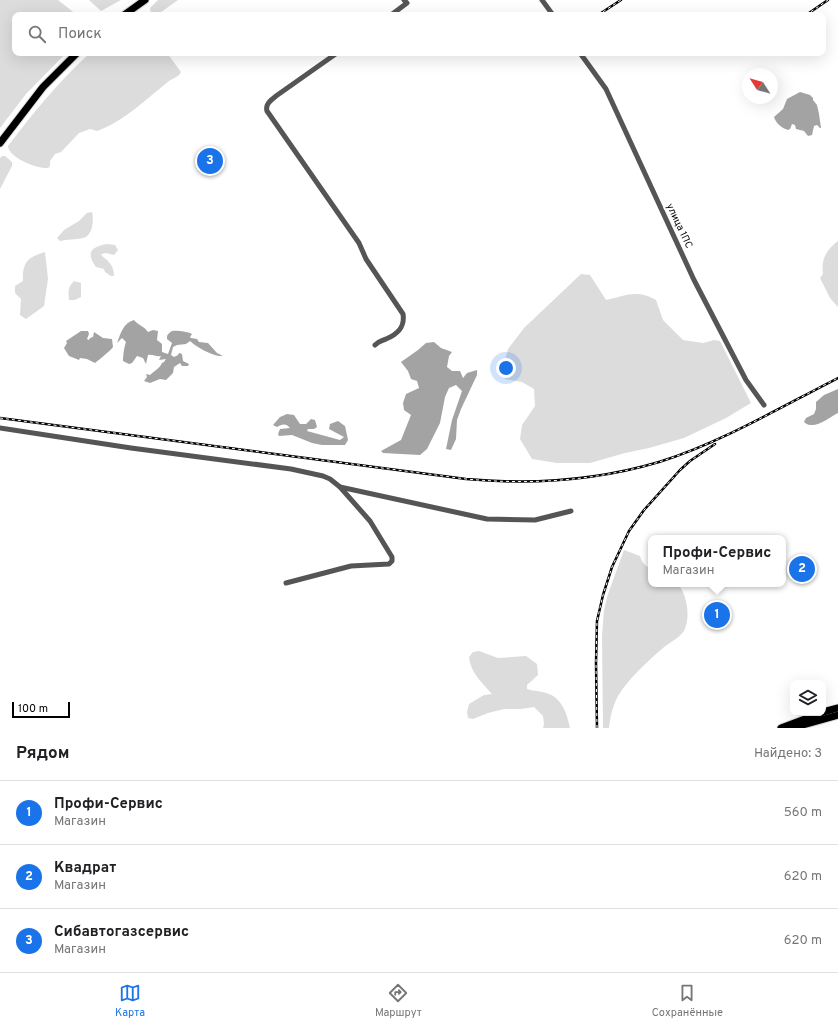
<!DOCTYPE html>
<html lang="ru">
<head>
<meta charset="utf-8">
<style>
  body { margin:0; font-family:Overpass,sans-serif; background:#f2f2f2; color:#202124 }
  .controls { position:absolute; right:12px; bottom:12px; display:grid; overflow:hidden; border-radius:8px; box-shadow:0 4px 16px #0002 }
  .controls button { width:36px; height:36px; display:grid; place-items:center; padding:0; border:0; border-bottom:1px solid #e0e0e0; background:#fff; color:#202124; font:20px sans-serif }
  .compass { position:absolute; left:742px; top:68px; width:36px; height:36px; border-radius:50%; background:#fff; box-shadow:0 4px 16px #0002; rotate:306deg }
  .scale { position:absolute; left:12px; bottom:10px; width:58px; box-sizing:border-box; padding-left:4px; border:2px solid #000; border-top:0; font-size:11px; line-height:14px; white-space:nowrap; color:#000; -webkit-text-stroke:3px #fff; paint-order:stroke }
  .you { position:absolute; left:506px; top:368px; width:14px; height:14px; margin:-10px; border:3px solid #fff; border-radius:50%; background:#1a73e8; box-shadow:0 0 0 6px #1a73e833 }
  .badge { display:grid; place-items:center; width:26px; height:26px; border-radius:50%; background:#1a73e8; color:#fff; font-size:13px; font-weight:700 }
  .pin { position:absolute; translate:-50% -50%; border:2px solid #fff; box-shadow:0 1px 4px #0006 }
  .popup { position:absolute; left:648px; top:535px; width:138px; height:52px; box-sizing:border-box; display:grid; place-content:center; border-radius:8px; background:#fff; filter:drop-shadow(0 1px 3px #0005); font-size:13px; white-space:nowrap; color:#757577 }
  .popup b { font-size:15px; color:#202124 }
  .popup::after { content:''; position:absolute; left:50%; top:100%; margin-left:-8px; border:8px solid transparent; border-top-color:#fff }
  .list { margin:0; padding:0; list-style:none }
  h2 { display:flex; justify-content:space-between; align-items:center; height:52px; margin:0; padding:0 16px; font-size:17px }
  h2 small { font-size:13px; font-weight:400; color:#757577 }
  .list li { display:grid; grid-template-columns:26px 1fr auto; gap:12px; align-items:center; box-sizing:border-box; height:64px; padding:0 16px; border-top:1px solid #e0e0e0 }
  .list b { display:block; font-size:15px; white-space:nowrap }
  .list p { margin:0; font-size:13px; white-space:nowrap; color:#757577 }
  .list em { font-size:13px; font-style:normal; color:#757577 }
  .icon { flex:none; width:22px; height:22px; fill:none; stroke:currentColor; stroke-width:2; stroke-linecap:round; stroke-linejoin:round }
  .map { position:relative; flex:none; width:838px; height:728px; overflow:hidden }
  .search { position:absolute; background:#fff; box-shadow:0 4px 16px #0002; left:12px; right:12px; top:12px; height:44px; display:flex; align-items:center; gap:10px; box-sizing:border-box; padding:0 14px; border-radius:8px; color:#757577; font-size:15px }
  .sheet { height:244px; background:#fff }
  nav { display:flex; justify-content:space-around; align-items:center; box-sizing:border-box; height:56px; border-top:1px solid #e0e0e0; background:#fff; font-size:11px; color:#757577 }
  nav a { display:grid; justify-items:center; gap:2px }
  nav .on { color:#1a73e8 }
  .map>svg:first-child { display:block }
  .green { fill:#dcdcdc }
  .water { fill:#a3a3a3 }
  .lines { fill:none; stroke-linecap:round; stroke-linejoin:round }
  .major-casing { stroke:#dbdbdb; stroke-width:9 }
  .minor { stroke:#555; stroke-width:5 }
  .major { stroke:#000; stroke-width:7 }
  .rail-casing { stroke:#000; stroke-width:2.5 }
  .rail { stroke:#fff; stroke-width:1; stroke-dasharray:3; stroke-linecap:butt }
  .labels { text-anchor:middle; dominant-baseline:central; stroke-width:4; stroke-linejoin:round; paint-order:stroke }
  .street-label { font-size:10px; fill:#000; stroke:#fff }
</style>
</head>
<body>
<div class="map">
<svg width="838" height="728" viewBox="0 0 838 728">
  <rect width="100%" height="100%" fill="#fff"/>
  <g class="green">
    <path d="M 0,0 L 58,0 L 77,15 L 15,15 L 15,53 L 66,53 L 26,94 L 0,128 Z"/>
    <path d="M 89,0 L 121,0 L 101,11 Z"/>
    <path d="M 158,0 L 178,0 L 157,15 L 151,15 L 150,8 Z"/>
    <path d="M 90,53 L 167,53 L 181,72 C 179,77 173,78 169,81 C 146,99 125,121 97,131 L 90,129 L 79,133 L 61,152 L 55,154 L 50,161 L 50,166 L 48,168 C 37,169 9,158 8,146 C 33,113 59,81 90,53 Z"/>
    <path d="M 2,156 L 5,156 L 12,162 L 12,166 L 0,189 L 0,158 Z"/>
    <path d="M 92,212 C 94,220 93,236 83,238 C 76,240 67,239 60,241 L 57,238 L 64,230 L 79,221 L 87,213 Z"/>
    <path d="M 838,241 L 838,307 L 830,298 L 820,278 L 823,274 C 821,259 826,250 838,241 Z"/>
    <path d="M 107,244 L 115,245 L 118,250 L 114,255 L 106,253 L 101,254 L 102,256 C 109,261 114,266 114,276 L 111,276 L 105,272 L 104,269 L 96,267 C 86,253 90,247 107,244 Z"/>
    <path d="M 45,252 L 48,279 L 44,306 L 26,319 L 20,315 L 21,299 L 15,293 L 15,286 L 23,281 C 22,262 28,257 45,252 Z"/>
    <path d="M 581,274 L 590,275 L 606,300 C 626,296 636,289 656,300 L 663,320 L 683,340 L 703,343 L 714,340 L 720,341 L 751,403 L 726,418 L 684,438 L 649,448 L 625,453 L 590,463 L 557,463 L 532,459 L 520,439 L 522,425 L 535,406 L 534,389 L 522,382 L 505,379 L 502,371 L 508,349 L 524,328 Z"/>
    <path d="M 74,281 L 81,283 L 81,297 L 75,300 L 69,300 C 68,291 68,287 74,281 Z"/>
    <path d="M 624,550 L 640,556 C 642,562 645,566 651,569 L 651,584 L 678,584 C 687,595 691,617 684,631 C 679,638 669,643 663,648 C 648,661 628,679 618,696 C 613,705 610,717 609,728 L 603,728 L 602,636 L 604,610 L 608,594 Z"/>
    <path d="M 479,651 L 498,658 L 526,656 L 537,664 L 538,675 L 527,685 L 527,689 C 533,691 540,691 546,693 C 562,697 567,714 570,728 L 543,728 L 544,724 L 543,716 L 534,707 L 521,709 L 504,709 L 488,713 L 473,719 L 468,718 L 467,712 L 469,704 L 484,695 L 492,694 C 483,684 470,672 469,657 L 473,652 Z"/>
  </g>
  <g class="water">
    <path d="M 800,92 L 810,95 L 813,98 L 813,100 L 817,105 L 819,114 L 821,128 L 820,128 L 817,125 L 814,126 L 812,135 L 808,136 L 804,131 L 796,129 L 795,125 L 792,124 L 790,129 L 788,130 C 781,128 776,123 774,117 L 783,109 L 787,99 Z"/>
    <path d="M 134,320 C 138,325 144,326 148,332 L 153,330 L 158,331 L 157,340 L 162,344 L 162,352 L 168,354 L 172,343 L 167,339 L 167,336 C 168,334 170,332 172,331 C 175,330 190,332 192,334 L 190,337 L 191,338 L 197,339 L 199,342 L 208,343 L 217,353 L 223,356 C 214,357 196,347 190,341 L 186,344 L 177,345 L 173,347 L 171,355 L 174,357 L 178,355 L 179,353 L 182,354 L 183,361 L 189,364 L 188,366 L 182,366 L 180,363 L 174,367 L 173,373 L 166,380 L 160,379 L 150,383 L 144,381 L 147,377 L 146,374 L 150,375 C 154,371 160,368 162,363 L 164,362 L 166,359 L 159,360 L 161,356 C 156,357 153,354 148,355 L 146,364 L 143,358 L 137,356 L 132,363 L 129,364 L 123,361 C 123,356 124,347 126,342 L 122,338 L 117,343 C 121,333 123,323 134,320 Z"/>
    <path d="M 81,331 L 88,331 L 89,334 L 87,339 L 89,340 L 90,338 L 93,337 L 94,332 L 103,338 L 112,339 L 113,347 C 110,351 100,359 95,363 L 87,359 L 80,358 L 79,360 L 69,356 L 64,348 L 67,343 L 66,341 Z"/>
    <path d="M 434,342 L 441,348 L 452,352 L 449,356 L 447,367 L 452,371 L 460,371 L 463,378 L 467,373 L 477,370 L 477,375 L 461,409 L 457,420 L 456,439 L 451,450 L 446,449 L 452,420 L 462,391 L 456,385 L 449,388 L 445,397 L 440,423 L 427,449 L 420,455 L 383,453 L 381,451 L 401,440 L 411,415 L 404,410 L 403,403 L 406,394 L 419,388 L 417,381 L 411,379 L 408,371 L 401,362 L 418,350 L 426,343 Z"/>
    <path d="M 838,389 L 838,413 C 828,418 814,431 804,422 L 806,418 L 814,414 L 816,409 L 816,402 L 824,395 Z"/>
    <path d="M 287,414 L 294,415 L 300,424 L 306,424 L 311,419 L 315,420 L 317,427 L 314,429 L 308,429 L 307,431 L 340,440 L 344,437 L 329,429 L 330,424 L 338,421 L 345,426 L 348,440 L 345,445 L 322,445 L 312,443 L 292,435 L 279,436 L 278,434 L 280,429 L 290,428 C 286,423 282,424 277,427 L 273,425 L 280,417 Z"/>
  </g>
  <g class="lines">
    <g class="major-casing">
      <g id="major">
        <path d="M 124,15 L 145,0"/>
        <path d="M 0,143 L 43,87 L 77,53"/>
        <path d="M 823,712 L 838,708"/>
        <path d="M 781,728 L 821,713"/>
        <path d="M 792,728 L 838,715"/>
      </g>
    </g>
    <g class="minor">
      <path d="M 542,0 L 553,15"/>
      <path d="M 391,15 L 407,3 L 404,0"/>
      <path d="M 337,53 L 276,96 C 271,100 265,104 267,111 L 359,243 L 366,259 L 403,314 C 405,327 398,334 386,339 C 382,341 379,341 375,345"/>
      <path d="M 580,53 L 606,89 L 694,280 L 746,380 L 764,405"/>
      <path d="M 0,428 L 131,448 L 291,469 L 323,476 L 330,479 L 340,487 L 370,521 L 392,557 L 392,561 L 389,564 L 351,566 L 286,583"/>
      <path d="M 340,487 L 487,519 L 535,520 L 571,511"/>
    </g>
    <use href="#major" class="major"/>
    <g class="rail-casing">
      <g id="rail">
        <path d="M 598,15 L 621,0"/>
        <path d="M 806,15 L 828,0"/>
        <path d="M 0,418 L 466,479 C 532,485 595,481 659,462 C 720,443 781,407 838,378"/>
        <path d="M 597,728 L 596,663 L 597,621 L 603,595 L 612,567 L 629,531 L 644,510 L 680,470 L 690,461 L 715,444"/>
      </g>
    </g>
    <use href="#rail" class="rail"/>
  </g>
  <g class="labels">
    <g class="street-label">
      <text transform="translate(679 226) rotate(65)">улица 1ПС</text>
    </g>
  </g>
</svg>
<div class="controls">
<button><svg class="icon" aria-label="layers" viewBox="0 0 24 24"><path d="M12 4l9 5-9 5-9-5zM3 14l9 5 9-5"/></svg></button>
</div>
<svg class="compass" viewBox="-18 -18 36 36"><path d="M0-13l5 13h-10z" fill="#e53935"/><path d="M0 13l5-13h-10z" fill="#757577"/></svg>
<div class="scale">100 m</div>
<div class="you"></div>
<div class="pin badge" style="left:717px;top:615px">1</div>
<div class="popup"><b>Профи-Сервис</b>Магазин</div>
<div class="pin badge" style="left:802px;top:569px">2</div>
<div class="pin badge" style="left:210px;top:161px">3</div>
<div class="search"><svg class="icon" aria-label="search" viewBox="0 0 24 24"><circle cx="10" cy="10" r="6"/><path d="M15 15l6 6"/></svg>Поиск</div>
</div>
<section class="sheet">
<h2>Рядом<small>Найдено: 3</small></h2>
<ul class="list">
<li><span class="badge">1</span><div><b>Профи-Сервис</b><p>Магазин</p></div><em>560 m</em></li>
<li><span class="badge">2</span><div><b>Квадрат</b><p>Магазин</p></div><em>620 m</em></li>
<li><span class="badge">3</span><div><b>Сибавтогазсервис</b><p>Магазин</p></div><em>620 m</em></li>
</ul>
</section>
<nav>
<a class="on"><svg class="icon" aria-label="map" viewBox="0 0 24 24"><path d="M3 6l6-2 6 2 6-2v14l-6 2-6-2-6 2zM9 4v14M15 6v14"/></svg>Карта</a>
<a><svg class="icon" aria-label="directions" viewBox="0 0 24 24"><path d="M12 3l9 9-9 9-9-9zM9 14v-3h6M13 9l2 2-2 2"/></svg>Маршрут</a>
<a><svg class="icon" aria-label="saved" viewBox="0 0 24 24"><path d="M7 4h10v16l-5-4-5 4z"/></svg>Сохранённые</a>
</nav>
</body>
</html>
